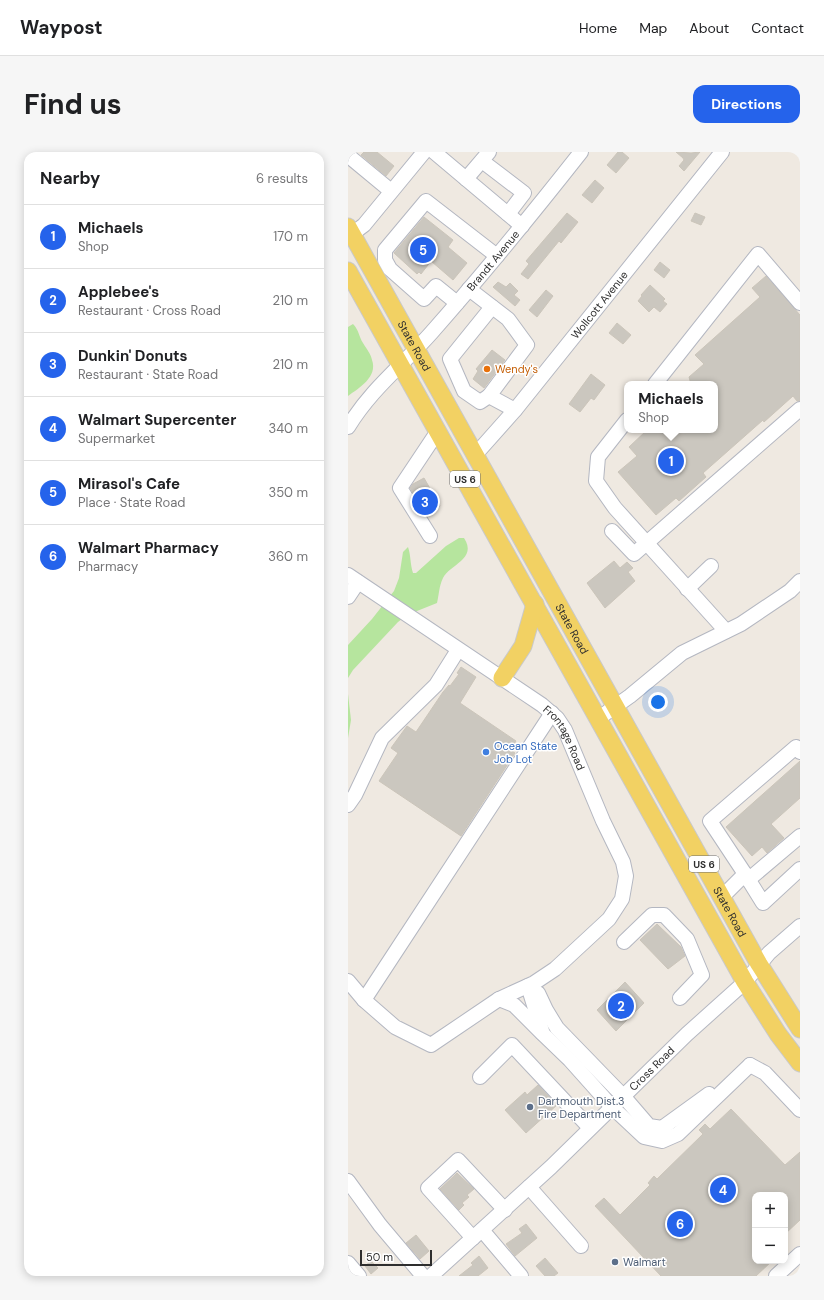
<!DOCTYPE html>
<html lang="en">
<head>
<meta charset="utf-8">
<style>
  body { margin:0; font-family:"DM Sans",sans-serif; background:#f6f6f6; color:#202124 }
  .controls { position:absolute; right:12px; bottom:12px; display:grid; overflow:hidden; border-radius:8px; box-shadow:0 2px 10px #0003 }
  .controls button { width:36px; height:36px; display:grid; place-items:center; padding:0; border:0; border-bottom:1px solid #e0e0e0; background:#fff; color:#202124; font:20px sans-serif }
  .scale { position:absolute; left:12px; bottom:10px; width:72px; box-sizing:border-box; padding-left:4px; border:2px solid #2e2e2e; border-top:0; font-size:11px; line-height:14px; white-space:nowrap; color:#2e2e2e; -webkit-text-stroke:3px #fff; paint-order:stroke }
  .you { position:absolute; left:310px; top:550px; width:14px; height:14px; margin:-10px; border:3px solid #fff; border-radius:50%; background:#1a73e8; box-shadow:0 0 0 6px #1a73e833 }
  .badge { display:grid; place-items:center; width:26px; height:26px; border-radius:50%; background:#2563eb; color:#fff; font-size:13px; font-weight:700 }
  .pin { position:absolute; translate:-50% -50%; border:2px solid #fff; box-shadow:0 1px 4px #0006 }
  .popup { position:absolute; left:276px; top:229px; width:94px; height:52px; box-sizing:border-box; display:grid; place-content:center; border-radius:8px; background:#fff; filter:drop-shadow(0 1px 3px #0005); font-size:13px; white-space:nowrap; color:#757577 }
  .popup b { font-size:15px; color:#202124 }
  .popup::after { content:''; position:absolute; left:50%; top:100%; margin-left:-8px; border:8px solid transparent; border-top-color:#fff }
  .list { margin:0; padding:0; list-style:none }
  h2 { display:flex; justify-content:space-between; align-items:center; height:52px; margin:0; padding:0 16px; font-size:17px }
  h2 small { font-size:13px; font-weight:400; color:#757577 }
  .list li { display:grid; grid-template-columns:26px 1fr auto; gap:12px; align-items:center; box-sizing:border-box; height:64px; padding:0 16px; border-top:1px solid #e0e0e0 }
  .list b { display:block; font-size:15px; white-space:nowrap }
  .list p { margin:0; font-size:13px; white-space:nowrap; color:#757577 }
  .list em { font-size:13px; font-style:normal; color:#757577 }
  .map { position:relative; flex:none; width:452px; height:1124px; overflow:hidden; border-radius:12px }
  header { display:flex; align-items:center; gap:24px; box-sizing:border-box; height:56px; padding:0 20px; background:#fff; border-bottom:1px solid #e0e0e0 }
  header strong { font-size:19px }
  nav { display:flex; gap:22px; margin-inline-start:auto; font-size:14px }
  .intro { display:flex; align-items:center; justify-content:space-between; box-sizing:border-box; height:96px; padding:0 24px }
  h1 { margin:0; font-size:28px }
  .button { padding:10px 18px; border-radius:12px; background:#2563eb; color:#fff; font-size:14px; font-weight:700 }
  main { display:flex; gap:24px; padding:0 24px }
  aside { flex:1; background:#fff; border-radius:12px; box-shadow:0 2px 10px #0003 }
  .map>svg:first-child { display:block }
  .green { fill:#b6e59e }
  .building { fill:#cbc7bf; stroke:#cbc5ba }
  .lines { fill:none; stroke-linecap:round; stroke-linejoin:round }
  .minor-casing { stroke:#b4b7c1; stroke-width:16 }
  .major-casing { stroke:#c9c9c9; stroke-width:19 }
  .minor { stroke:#fff; stroke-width:14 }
  .major { stroke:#f2d163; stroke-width:17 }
  .food-dot { fill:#e8710a; stroke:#fff; stroke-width:1.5 }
  .shop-dot { fill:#3f7fe0; stroke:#fff; stroke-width:1.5 }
  .service-dot { fill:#5c6f8a; stroke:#fff; stroke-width:1.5 }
  .labels { text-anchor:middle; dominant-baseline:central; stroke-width:3; stroke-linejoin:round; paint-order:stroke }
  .shield { fill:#fff; stroke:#6d6d6d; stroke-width:1 }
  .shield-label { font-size:10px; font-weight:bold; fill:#2e2e2e }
  .street-label { font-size:11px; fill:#2e2e2e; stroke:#fff }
  .food-label { font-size:11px; fill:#c56008; stroke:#fff; text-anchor:start }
  .shop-label { font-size:11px; fill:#366cbe; stroke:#fff; text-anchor:start }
  .service-label { font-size:11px; fill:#4e5e75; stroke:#fff; text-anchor:start }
</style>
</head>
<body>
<header>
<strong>Waypost</strong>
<nav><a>Home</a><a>Map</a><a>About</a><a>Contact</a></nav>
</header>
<div class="intro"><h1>Find us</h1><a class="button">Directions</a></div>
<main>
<aside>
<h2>Nearby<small>6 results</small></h2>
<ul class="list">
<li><span class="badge">1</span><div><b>Michaels</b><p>Shop</p></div><em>170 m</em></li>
<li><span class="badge">2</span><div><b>Applebee's</b><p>Restaurant · Cross Road</p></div><em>210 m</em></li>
<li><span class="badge">3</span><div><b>Dunkin' Donuts</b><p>Restaurant · State Road</p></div><em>210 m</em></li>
<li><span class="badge">4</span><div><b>Walmart Supercenter</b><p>Supermarket</p></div><em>340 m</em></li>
<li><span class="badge">5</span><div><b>Mirasol's Cafe</b><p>Place · State Road</p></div><em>350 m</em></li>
<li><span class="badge">6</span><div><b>Walmart Pharmacy</b><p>Pharmacy</p></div><em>360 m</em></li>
</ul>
</aside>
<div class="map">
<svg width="452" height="1124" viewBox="0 0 452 1124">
  <rect width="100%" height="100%" fill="#efe9e1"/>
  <g class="green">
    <path d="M 5,172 C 11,178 11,185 15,191 C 18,196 23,202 24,208 C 30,225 11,236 0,244 L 0,175 Z"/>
    <path d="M 111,386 L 116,386 C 130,407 101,413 95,426 C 91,434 91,443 89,451 L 59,463 L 50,470 L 5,518 L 0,526 L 0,493 L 24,467 L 46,439 L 51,426 L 55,400 L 60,395 C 63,404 62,412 65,421 L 68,421 L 98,394 Z"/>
    <path d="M 0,542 L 3,568 L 0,586 Z"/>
  </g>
  <g class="building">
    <path d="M 16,0 L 29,0 L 46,14 L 38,24 L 13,3 Z"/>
    <path d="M 270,0 L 274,0 L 281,6 L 268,21 L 259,13 Z"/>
    <path d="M 328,0 L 343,1 L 352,0 L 336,19 L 331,14 L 336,8 L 335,6 Z"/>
    <path d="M 247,28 L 256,36 L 244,51 L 234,43 Z"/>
    <path d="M 219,61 L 230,70 L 213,91 L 211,89 L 180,127 L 173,122 L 181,112 L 178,109 Z"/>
    <path d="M 347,61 L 357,65 L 353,73 L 343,69 Z"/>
    <path d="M 76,65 L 105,88 L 100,95 L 119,111 L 105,128 L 83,109 L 73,122 L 71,120 L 69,122 L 46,101 Z"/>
    <path d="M 312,110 L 322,118 L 316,126 L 306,118 Z"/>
    <path d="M 418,124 L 452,163 L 452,249 L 449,249 L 445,244 L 416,270 L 415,268 L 355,321 L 358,325 L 331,349 L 328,346 L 308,363 L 270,320 L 289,304 L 281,295 L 299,278 L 367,278 L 367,232 L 343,232 L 341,225 L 356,212 L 347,203 L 412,145 L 404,136 Z"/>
    <path d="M 150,130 L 158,135 L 162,131 L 170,139 L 166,143 L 172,148 L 167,154 L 145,135 Z"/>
    <path d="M 302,133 L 317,147 L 315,149 L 319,152 L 312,160 L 306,155 L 301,160 L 290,149 L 294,144 L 293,143 Z"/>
    <path d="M 198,138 L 205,144 L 189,165 L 181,158 Z"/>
    <path d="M 269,171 L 283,183 L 275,192 L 261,181 Z"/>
    <path d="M 144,198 L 157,208 L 136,236 L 125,227 L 130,219 L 128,217 Z"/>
    <path d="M 243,222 L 257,233 L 246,248 L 243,246 L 232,260 L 221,252 Z"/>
    <path d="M 76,326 L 92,354 L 78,362 L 62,336 L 65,332 Z"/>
    <path d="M 266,409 L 272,416 L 279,410 L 285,416 L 280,420 L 287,429 L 257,456 L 239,431 Z"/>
    <path d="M 113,515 L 128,525 L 112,551 L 168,589 L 162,598 L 167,601 L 113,684 L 31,629 L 50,601 L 43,596 L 59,574 L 68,580 L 95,540 L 101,533 L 102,534 L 111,522 L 109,521 Z"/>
    <path d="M 452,609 L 452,646 L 423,672 L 436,686 L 419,701 L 414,695 L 404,704 L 378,675 Z"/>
    <path d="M 309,772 L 333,795 L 337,804 L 320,817 L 292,788 Z"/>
    <path d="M 277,830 L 296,851 L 268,879 L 249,858 Z"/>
    <path d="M 190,933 L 209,953 L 178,981 L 157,958 L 177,940 L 179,943 Z"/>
    <path d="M 383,957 L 437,1013 L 452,1000 L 452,1068 L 437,1082 L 437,1043 L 407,1043 L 407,1109 L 424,1109 L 408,1124 L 313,1124 L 247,1054 L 256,1046 L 272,1063 L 302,1033 L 300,1031 L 306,1024 L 309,1027 L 355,982 L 351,978 L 357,972 L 362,977 Z"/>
    <path d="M 109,1021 L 126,1037 L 119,1043 L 121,1045 L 114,1051 L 116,1053 L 111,1058 L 92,1037 Z"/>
    <path d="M 178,1072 L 189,1086 L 167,1104 L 158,1092 L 174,1081 L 171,1077 Z"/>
    <path d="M 68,1083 L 81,1099 L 72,1107 L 58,1091 Z"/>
    <path d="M 131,1104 L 140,1116 L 130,1124 L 111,1124 L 125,1113 L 123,1111 Z"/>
    <path d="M 197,1106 L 210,1121 L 206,1124 L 197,1124 L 188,1114 Z"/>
    <path d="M 23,1109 L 30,1116 L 23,1122 L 17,1114 Z"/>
  </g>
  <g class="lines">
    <g class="minor-casing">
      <g id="minor">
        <path d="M 0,0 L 3,6 L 43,39"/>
        <path d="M 86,0 L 174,74"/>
        <path d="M 134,9 L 176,41 L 160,62"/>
        <path d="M 118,27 L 141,0"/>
        <path d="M 4,82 L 16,73 L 76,0"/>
        <path d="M 121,137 L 160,167 L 179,193 L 141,244 L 167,258"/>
        <path d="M 109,151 L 88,134 L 76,147 L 42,117 L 37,108 L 37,98 L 78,49 L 149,104"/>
        <path d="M 307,232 L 410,102 L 452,151"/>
        <path d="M 141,244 L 132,250 L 116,239 L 102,207 L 144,155"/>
        <path d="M 279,268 L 250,305 L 248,329 L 267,356 L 378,479"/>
        <path id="s1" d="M 0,275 C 24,236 54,214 84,180 C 136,121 185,61 233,0"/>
        <path id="s2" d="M 127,303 L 167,258 L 374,0"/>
        <path d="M 264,379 L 286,402 L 452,257"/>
        <path d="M 82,384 L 52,336 L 90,279"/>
        <path id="s3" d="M 0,423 L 194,553 L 209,566 L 217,578 L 255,669 L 275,710 L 278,724 L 274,747 L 261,767 L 207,817 L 186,831 L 151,847 L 83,893 L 47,875 L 16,848 L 0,829"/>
        <path d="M 339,437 L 363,414"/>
        <path d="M 0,445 L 10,430"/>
        <path d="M 251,566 L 282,544 L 334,501 L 393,472 L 442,439 L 452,429"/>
        <path d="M 0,653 L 7,643 L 34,586 L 88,533 L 110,498"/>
        <path d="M 397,722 L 415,751 L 452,717"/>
        <path d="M 400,728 L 452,684"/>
        <path d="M 374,745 L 397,722 L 362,669 L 448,595 L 452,600"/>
        <path d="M 276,790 L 304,763 L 316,763 L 339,787 L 354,823 L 332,846"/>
        <path d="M 180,834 L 195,882 L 222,908 L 264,955 L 296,985 L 314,989 L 330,982 L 402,913"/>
        <path d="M 190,841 L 198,858 L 209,876 L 276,945 L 301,974 L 314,976 L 361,942"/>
        <path d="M 151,847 L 166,853 L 194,881"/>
        <path d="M 16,848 L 204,561"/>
        <path d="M 402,913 L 417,921 L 452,958"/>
        <path d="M 132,925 L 164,893 L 242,976"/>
        <path d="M 0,1029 L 32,1073 L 75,1124"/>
        <path d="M 181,1035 L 233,1094"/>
        <path d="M 134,1078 L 173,1124"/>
        <path d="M 125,1086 L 80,1036 L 110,1008 L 157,1058"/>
        <path d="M 0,1111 L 11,1124"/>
        <path id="s4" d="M 83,1124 L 203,1015 L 339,882 L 397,830 L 421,801 L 452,774"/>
        <path d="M 428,1124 L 452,1102"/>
      </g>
    </g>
    <g class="major-casing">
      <g id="major">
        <path id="s5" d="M 0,75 L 411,812 L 452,877"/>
        <path d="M 0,119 L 397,830 L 430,882 L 452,911"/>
        <path d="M 154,526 L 175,494 L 187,452"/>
      </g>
    </g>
    <use href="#minor" class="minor"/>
    <use href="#major" class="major"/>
  </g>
  <circle class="food-dot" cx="139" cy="217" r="4"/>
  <circle class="shop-dot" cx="138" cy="600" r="4"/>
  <g class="service-dot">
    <circle cx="182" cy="955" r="4"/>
    <circle cx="267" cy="1110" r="4"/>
  </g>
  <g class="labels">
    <g class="shield">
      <rect x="102" y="319" width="30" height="16" rx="3"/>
      <rect x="341" y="704" width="30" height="16" rx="3"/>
    </g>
    <g class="shield-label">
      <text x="117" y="327">US 6</text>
      <text x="356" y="712">US 6</text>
    </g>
    <g class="street-label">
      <text stroke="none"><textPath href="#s1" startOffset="221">Brandt Avenue</textPath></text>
      <text stroke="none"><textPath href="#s2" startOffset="195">Wollcott Avenue</textPath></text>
      <text stroke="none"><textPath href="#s5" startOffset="136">State Road</textPath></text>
      <text stroke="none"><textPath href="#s5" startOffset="460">State Road</textPath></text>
      <text stroke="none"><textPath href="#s3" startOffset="274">Frontage Road</textPath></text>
      <text stroke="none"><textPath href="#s5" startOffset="784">State Road</textPath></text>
      <text stroke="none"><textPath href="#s4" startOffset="303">Cross Road</textPath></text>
    </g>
    <g class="food-label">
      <text x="147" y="217">Wendy's</text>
    </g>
    <g class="shop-label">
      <text x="146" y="594">Ocean State<tspan x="146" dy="13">Job Lot</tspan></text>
    </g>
    <g class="service-label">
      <text x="190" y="949">Dartmouth Dist.3<tspan x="190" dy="13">Fire Department</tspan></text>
      <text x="275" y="1110">Walmart</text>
    </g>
  </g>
</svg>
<div class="controls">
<button>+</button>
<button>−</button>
</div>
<div class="scale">50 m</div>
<div class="you"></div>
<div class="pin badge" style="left:323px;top:309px">1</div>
<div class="popup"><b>Michaels</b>Shop</div>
<div class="pin badge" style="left:273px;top:854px">2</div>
<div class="pin badge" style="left:77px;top:350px">3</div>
<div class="pin badge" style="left:375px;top:1038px">4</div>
<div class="pin badge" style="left:75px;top:98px">5</div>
<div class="pin badge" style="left:332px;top:1072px">6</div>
</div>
</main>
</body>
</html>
